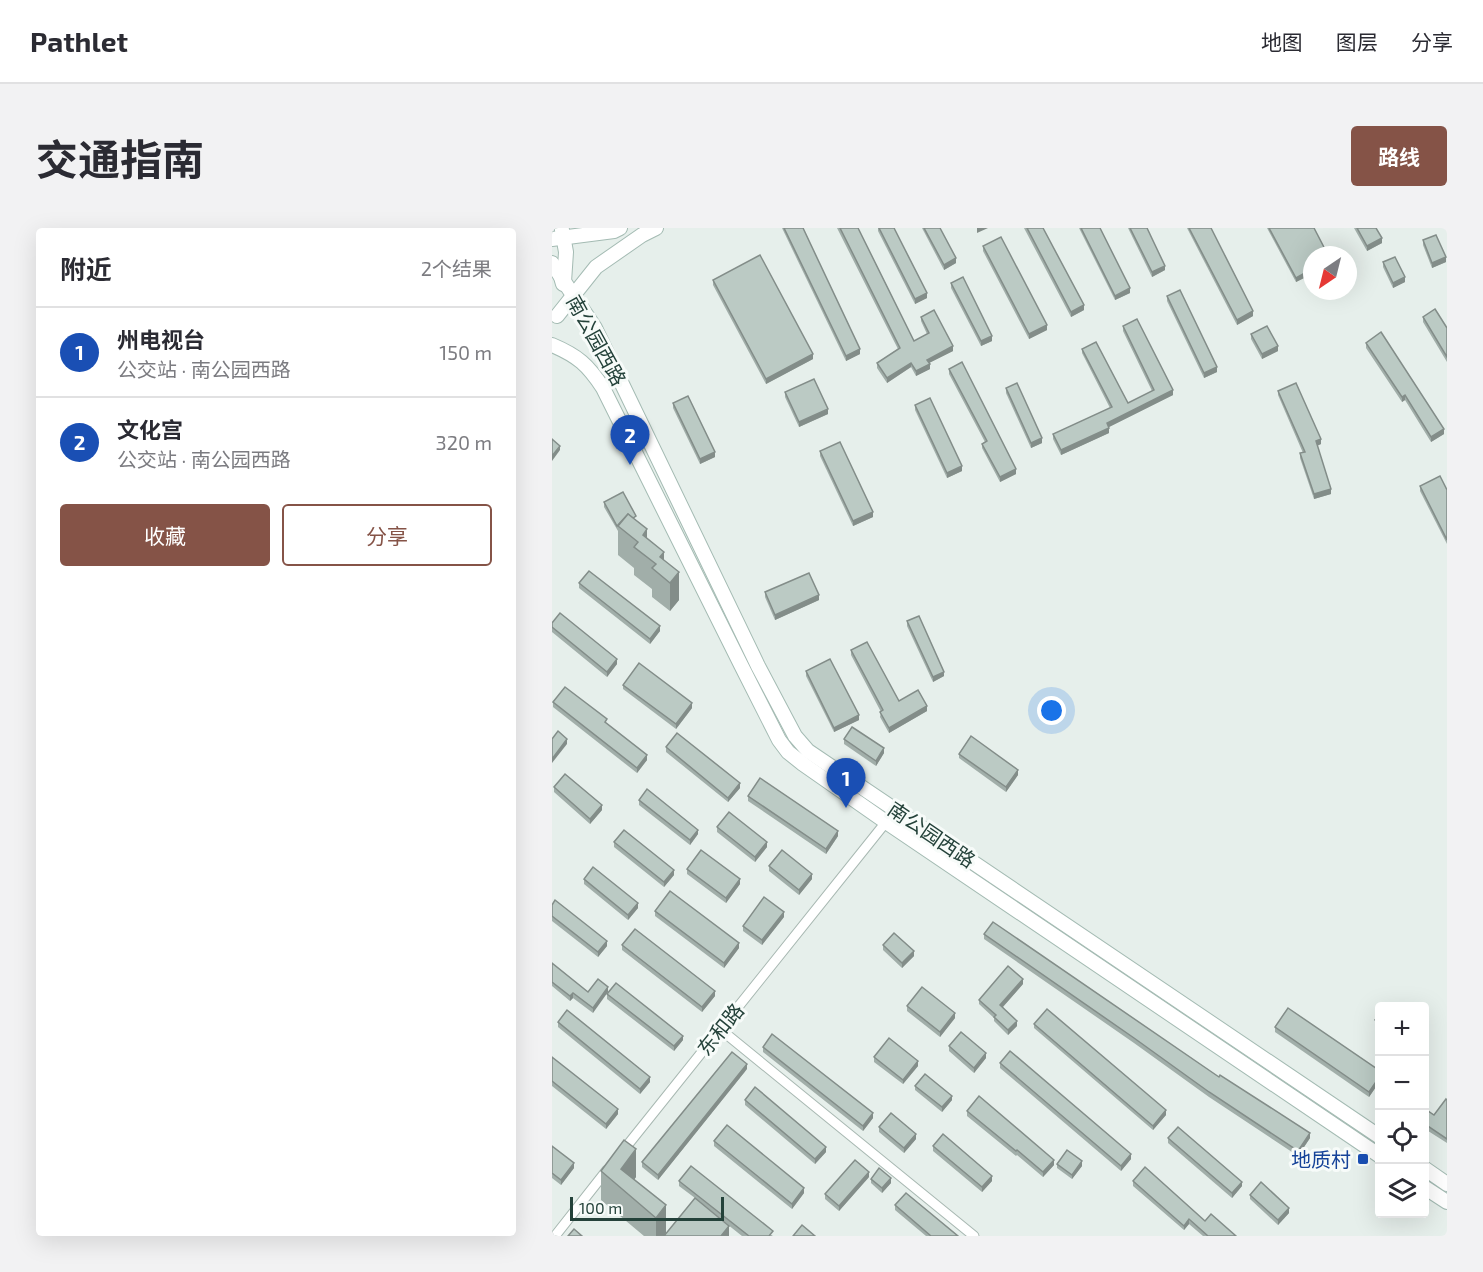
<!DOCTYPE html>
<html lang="zh">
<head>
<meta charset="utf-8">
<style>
  body { margin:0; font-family:"Exo 2","Noto Sans SC",sans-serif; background:#f2f2f3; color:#2b2b33 }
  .controls { position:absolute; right:18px; bottom:18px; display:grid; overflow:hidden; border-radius:6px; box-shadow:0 6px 24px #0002 }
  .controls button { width:54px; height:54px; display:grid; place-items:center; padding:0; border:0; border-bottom:2px solid #e1e1e2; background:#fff; color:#2b2b33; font:30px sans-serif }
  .compass { position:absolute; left:751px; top:18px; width:54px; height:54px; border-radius:50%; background:#fff; box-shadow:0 6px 24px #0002; rotate:215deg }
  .scale { position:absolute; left:18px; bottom:15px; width:154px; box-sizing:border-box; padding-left:6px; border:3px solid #24423a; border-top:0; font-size:16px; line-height:21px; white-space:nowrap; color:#24423a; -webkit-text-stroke:4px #f7fbf9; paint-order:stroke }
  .you { position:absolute; left:500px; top:483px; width:21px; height:21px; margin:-15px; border:4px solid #fff; border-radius:50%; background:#1a73e8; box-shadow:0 0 0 9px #1a73e833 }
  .badge { display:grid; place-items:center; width:39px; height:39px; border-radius:50%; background:#855347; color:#fff; font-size:20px; font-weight:700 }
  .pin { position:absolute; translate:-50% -50px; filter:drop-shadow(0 2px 3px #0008) }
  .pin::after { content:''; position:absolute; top:32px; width:21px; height:18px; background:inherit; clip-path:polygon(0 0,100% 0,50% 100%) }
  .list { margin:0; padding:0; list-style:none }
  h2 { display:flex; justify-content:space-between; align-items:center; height:78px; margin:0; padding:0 24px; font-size:26px }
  h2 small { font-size:20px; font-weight:400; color:#7c7c81 }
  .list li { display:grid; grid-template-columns:39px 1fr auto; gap:18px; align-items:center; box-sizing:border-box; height:90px; padding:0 24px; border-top:2px solid #e1e1e2 }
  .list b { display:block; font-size:22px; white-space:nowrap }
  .list p { margin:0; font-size:20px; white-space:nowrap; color:#7c7c81 }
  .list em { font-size:20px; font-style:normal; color:#7c7c81 }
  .actions { display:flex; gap:12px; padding:18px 24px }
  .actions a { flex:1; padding:14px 0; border:2px solid #855347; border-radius:6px; text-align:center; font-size:21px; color:#855347 }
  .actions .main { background:#855347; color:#fff }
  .icon { flex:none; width:33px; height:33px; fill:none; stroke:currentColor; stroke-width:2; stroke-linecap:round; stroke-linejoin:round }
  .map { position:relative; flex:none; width:895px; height:1008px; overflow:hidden; border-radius:6px }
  header { display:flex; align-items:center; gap:36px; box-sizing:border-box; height:84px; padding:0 30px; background:#fff; border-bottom:2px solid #e1e1e2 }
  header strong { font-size:28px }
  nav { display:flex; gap:33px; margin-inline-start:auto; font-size:21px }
  .intro { display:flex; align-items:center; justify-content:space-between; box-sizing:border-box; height:144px; padding:0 36px }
  h1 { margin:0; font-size:42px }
  .button { padding:15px 27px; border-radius:6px; background:#855347; color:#fff; font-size:21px; font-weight:700 }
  main { display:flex; gap:36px; padding:0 36px }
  aside { flex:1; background:#fff; border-radius:6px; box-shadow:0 6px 24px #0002 }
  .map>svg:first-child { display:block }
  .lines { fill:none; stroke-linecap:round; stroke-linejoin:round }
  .street-casing { stroke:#a8b8b2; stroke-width:11 }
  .secondary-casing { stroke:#a4bbb3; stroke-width:16 }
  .street { stroke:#fff; stroke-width:9 }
  .secondary { stroke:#fff; stroke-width:14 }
  .wall { fill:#a1aea9 }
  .shaded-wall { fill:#838d89 }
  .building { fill:#bbcac4; stroke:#838d89; stroke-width:1.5 }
  .transit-dot { fill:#1a4fb4; stroke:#f7fbf9; stroke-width:2 }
  .labels { text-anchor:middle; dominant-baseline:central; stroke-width:6; stroke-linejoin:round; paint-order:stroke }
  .street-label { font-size:20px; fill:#24423a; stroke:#f7fbf9 }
  .transit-label { font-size:20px; fill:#164399; stroke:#f7fbf9; text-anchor:end }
</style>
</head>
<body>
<header>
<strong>Pathlet</strong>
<nav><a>地图</a><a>图层</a><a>分享</a></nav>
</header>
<div class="intro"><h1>交通指南</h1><a class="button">路线</a></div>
<main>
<aside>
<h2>附近<small>2个结果</small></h2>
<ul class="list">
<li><span class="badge" style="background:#1a4fb4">1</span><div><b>州电视台</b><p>公交站 · 南公园西路</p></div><em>150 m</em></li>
<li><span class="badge" style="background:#1a4fb4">2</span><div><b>文化宫</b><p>公交站 · 南公园西路</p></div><em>320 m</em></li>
</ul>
<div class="actions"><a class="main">收藏</a><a>分享</a></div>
</aside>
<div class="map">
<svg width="895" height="1008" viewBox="0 0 895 1008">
  <rect width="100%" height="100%" fill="#e6efeb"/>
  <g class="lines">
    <g class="street-casing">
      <g id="street">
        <path d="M 168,801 L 422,1008"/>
        <path d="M 70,924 L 334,594"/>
        <path d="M 3,1008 L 55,942"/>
      </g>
    </g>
    <g class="secondary-casing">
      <g id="secondary">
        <path d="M 10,2 L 14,24 L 12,54"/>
        <path d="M 0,11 L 62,3 L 68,0"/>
        <path d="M 0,35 L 9,49 L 11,56"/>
        <path d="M 9,49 L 43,100 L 206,438 L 243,508 L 256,523 L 828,909"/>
        <path d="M 5,88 L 44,39 L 90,7 L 104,0"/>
        <path d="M 0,117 C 26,128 36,137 51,160 L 189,437 L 227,512 L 236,524 L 251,536 L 334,594 L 828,928"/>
        <path d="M 872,940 L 895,956"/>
        <path d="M 872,959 L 895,974"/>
      </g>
    </g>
    <use href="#street" class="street"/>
    <use href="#secondary" class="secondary"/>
  </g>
  <g class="wall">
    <path d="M 230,0 L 251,0 L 308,126 L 294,133 Z"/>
    <path d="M 285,0 L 306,0 L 362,113 L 375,106 L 369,93 L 369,89 L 401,123 L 377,135 L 378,141 L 364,148 L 359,139 L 335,155 L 325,140 L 325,135 L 346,121 Z"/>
    <path d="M 326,0 L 342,0 L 375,70 L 363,76 L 326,3 Z"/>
    <path d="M 370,0 L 388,0 L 404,35 L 392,42 Z"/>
    <path d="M 472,0 L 491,0 L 532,82 L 519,89 Z"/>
    <path d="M 527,0 L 548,0 L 578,65 L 563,72 Z"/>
    <path d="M 576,0 L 595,0 L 613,42 L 600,49 Z"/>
    <path d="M 635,0 L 659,0 L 701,88 L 685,97 Z"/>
    <path d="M 715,0 L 762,0 L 760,27 L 760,46 L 744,54 Z"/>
    <path d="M 802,0 L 824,0 L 830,15 L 815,23 Z"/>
    <path d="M 871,12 L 894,34 L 880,40 L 871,17 Z"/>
    <path d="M 431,18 L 495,102 L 477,111 L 431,23 Z"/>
    <path d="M 831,34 L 853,54 L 841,60 L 831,39 Z"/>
    <path d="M 161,52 L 261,131 L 214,156 L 161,57 Z"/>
    <path d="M 399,55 L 440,113 L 429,118 L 399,60 Z"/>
    <path d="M 615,68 L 665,144 L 652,150 L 615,73 Z"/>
    <path d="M 871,89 L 895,100 L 895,134 L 871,94 Z"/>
    <path d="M 571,98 L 621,167 L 557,199 L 557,205 L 509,227 L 501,211 L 501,206 L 558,180 L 530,125 L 530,121 L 576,175 L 600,163 L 571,103 Z"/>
    <path d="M 699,106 L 726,123 L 710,131 L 699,111 Z"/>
    <path d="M 814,115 L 892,206 L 879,214 L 853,172 L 850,174 L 814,120 Z"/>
    <path d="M 397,141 L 464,246 L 448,254 L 430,220 L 430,216 L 433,214 L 397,146 Z"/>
    <path d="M 454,160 L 490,215 L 479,220 L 454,165 Z"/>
    <path d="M 726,163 L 769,216 L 765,218 L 779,266 L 762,271 L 748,230 L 748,225 L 751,225 L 726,167 Z"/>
    <path d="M 233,164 L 276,186 L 247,199 L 233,169 Z"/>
    <path d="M 121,175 L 163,229 L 148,236 L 121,180 Z"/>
    <path d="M 363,177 L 410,243 L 395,250 L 363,182 Z"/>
    <path d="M 268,223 L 321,289 L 301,298 L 268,228 Z"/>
    <path d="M 868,258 L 895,262 L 895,316 L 868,263 Z"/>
    <path d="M 52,274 L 84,292 L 95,311 L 112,332 L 127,372 L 118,383 L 100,369 L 100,361 L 82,347 L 82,340 L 66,327 L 66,303 L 52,279 Z"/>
    <path d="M 27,355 L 108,403 L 98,416 L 27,360 Z"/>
    <path d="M 213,364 L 267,372 L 223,392 L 213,369 Z"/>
    <path d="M 355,393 L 392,448 L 381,454 L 355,398 Z"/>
    <path d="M 0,395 L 65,436 L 55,449 L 0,404 Z"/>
    <path d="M 299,422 L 347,473 L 375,483 L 337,505 L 328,489 L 329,484 L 299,427 Z"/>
    <path d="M 254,443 L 307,492 L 282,504 L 254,448 Z"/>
    <path d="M 71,457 L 140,480 L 124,501 L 71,461 Z"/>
    <path d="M 1,474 L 55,496 L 95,532 L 85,545 L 1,479 Z"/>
    <path d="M 292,511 L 332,525 L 324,538 L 292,516 Z"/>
    <path d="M 114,519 L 188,560 L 176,574 L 114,524 Z"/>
    <path d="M 407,526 L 466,547 L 454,564 L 407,530 Z"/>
    <path d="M 2,559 L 50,582 L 38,596 L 2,564 Z"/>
    <path d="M 196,568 L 286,608 L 274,626 L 196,573 Z"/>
    <path d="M 87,572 L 146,606 L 138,617 L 87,577 Z"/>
    <path d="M 165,599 L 215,619 L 203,634 L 165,604 Z"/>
    <path d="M 62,614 L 122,647 L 112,659 L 62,619 Z"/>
    <path d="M 217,638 L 260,651 L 247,667 L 217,643 Z"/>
    <path d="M 135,641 L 188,656 L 174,675 L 135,646 Z"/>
    <path d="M 32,651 L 86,680 L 76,692 L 32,656 Z"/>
    <path d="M 0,677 L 55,718 L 46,729 L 0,693 Z"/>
    <path d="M 103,683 L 187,720 L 172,740 L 103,688 Z"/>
    <path d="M 232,689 L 210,717 L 191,703 L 191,698 Z"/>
    <path d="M 432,706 L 758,910 L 746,928 L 657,869 L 582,815 L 432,711 Z"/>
    <path d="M 70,717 L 163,768 L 150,784 L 70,722 Z"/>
    <path d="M 331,717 L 362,728 L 350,740 L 331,722 Z"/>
    <path d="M 0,735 L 36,764 L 46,751 L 41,785 L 21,770 L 18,773 L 0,758 Z"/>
    <path d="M 471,756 L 451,779 L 465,798 L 456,807 L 442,793 L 442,790 L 427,776 L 427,772 Z"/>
    <path d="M 55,766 L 131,812 L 122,823 L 55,771 Z"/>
    <path d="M 355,778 L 403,790 L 388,809 L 355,783 Z"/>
    <path d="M 828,786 L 828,801 L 823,797 L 823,792 Z"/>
    <path d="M 6,794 L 98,854 L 88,866 L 6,799 Z"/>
    <path d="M 482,796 L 614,887 L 601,902 L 482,800 Z"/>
    <path d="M 723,799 L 828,843 L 828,853 L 817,869 L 723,804 Z"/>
    <path d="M 397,818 L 434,830 L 422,845 L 397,823 Z"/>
    <path d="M 211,819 L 321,890 L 311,903 L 211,824 Z"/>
    <path d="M 0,829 L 66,886 L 54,901 L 0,858 Z"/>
    <path d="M 322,829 L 366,838 L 351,856 L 322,834 Z"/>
    <path d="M 448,835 L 579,931 L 569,943 L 448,840 Z"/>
    <path d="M 195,841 L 106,952 L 90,939 L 90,934 Z"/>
    <path d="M 363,858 L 400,872 L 390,884 L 363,862 Z"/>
    <path d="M 193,872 L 274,924 L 263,936 L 193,877 Z"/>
    <path d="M 895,872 L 895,915 L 873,901 L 873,881 L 882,887 Z"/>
    <path d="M 415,883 L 502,937 L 491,949 L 465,927 L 464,928 L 415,888 Z"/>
    <path d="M 327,899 L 364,911 L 352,925 L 327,904 Z"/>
    <path d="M 616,910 L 690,958 L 680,970 L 616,915 Z"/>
    <path d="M 162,913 L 252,965 L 240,981 L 162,918 Z"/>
    <path d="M 0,918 L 22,940 L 9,957 L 0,950 Z"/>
    <path d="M 381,918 L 440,953 L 430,964 L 381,923 Z"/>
    <path d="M 505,936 L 530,938 L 520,951 L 505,940 Z"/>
    <path d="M 49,943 L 84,949 L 82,952 L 114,1005 L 143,970 L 127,958 L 127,953 L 221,1008 L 190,1008 L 146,973 L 177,1008 L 92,1008 L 49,972 Z"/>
    <path d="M 317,949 L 287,983 L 273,971 L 273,966 Z"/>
    <path d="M 319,951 L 339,955 L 330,965 L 319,955 Z"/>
    <path d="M 581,953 L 653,993 L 684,1008 L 651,1008 L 637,996 L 632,1002 L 581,958 Z"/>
    <path d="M 698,967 L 737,985 L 726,997 L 698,971 Z"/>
    <path d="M 343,977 L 406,1008 L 374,1008 L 343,982 Z"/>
  </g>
  <g class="shaded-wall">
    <path d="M 425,0 L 436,0 L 425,5 Z"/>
    <path d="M 830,10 L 830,15 L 815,23 L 815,18 Z"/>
    <path d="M 894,29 L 894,34 L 880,40 L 880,35 Z"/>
    <path d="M 404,30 L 404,35 L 392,42 L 392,37 Z"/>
    <path d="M 613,38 L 613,42 L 600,49 L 600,44 Z"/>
    <path d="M 760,41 L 760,46 L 744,54 L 744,50 Z"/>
    <path d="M 853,49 L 853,54 L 841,60 L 841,55 Z"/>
    <path d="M 578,60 L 578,65 L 563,72 L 563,68 Z"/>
    <path d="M 375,65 L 375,70 L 363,76 L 363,71 Z"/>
    <path d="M 532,77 L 532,82 L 519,89 L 519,84 Z"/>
    <path d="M 701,83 L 701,88 L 685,97 L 685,92 Z"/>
    <path d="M 495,97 L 495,102 L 477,111 L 477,106 Z"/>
    <path d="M 440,108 L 440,113 L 429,118 L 429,113 Z"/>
    <path d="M 401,118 L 401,123 L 375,136 L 375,132 Z"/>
    <path d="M 726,118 L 726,123 L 710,131 L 710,126 Z"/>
    <path d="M 308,121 L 308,126 L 294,133 L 294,128 Z"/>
    <path d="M 261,126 L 261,131 L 214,156 L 214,151 Z"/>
    <path d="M 359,135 L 359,139 L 335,155 L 335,150 Z"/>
    <path d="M 378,136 L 378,141 L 364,148 L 364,143 Z"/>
    <path d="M 665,139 L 665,144 L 652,150 L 652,145 Z"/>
    <path d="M 621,162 L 621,167 L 555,200 L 555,195 Z"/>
    <path d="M 853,167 L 853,172 L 850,174 L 850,169 Z"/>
    <path d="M 276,181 L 276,186 L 247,199 L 247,194 Z"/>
    <path d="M 557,200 L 557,205 L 509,227 L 509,222 Z"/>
    <path d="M 892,201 L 892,206 L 879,214 L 879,209 Z"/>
    <path d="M 490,210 L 490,215 L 479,220 L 479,215 Z"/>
    <path d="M 769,211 L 769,216 L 764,218 L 764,213 Z"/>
    <path d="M 8,218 L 8,222 L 0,233 L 0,228 Z"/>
    <path d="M 163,224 L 163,229 L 148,236 L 148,231 Z"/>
    <path d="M 410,238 L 410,243 L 395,250 L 395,245 Z"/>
    <path d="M 464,241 L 464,246 L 448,254 L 448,249 Z"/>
    <path d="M 779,261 L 779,266 L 762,271 L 762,266 Z"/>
    <path d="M 321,284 L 321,289 L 301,298 L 301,293 Z"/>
    <path d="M 95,301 L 95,329 L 91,307 Z"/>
    <path d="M 112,324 L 112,350 L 108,329 Z"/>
    <path d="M 127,344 L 127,372 L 118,383 L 118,355 Z"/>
    <path d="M 267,367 L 267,372 L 223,392 L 223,387 Z"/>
    <path d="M 108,398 L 108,403 L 98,416 L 98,411 Z"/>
    <path d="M 65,431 L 65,436 L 55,449 L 55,444 Z"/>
    <path d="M 392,444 L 392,448 L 381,454 L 381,449 Z"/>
    <path d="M 140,475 L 140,480 L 124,501 L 124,496 Z"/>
    <path d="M 375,478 L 375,483 L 337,505 L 337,500 Z"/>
    <path d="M 307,487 L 307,492 L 282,504 L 282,500 Z"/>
    <path d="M 15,511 L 15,516 L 0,535 L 0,531 Z"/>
    <path d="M 332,520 L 332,525 L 324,538 L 324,533 Z"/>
    <path d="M 95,527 L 95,532 L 85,545 L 85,540 Z"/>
    <path d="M 466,542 L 466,547 L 454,564 L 454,559 Z"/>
    <path d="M 188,555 L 188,560 L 176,574 L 176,570 Z"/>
    <path d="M 50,577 L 50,582 L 38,596 L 38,591 Z"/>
    <path d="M 146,602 L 146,606 L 138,617 L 138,612 Z"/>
    <path d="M 286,603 L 286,608 L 274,626 L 274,621 Z"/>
    <path d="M 215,614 L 215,619 L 203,634 L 203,629 Z"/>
    <path d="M 122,642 L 122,647 L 112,659 L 112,654 Z"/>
    <path d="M 260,646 L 260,651 L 247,667 L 247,662 Z"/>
    <path d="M 188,651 L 188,656 L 174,675 L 174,670 Z"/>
    <path d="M 86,675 L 86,680 L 76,692 L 76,687 Z"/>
    <path d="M 232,684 L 232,689 L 210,717 L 210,712 Z"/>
    <path d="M 55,713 L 55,718 L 46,729 L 46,724 Z"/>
    <path d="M 187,715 L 187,720 L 172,740 L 172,735 Z"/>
    <path d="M 362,723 L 362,728 L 350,740 L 350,735 Z"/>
    <path d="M 471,751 L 471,756 L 448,782 L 448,777 Z"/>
    <path d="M 56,759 L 56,764 L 41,785 L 41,780 Z"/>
    <path d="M 163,763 L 163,768 L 150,784 L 150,779 Z"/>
    <path d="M 21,765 L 21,770 L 18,773 L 18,768 Z"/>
    <path d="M 403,785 L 403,790 L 388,809 L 388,804 Z"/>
    <path d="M 465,793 L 465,798 L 456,807 L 456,802 Z"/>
    <path d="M 131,808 L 131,812 L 122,823 L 122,818 Z"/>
    <path d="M 434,825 L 434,830 L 422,845 L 422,840 Z"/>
    <path d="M 366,833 L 366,838 L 351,856 L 351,852 Z"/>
    <path d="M 195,836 L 195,841 L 106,952 L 106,947 Z"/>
    <path d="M 828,848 L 828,853 L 817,869 L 817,864 Z"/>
    <path d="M 98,849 L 98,854 L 88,866 L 88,861 Z"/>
    <path d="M 400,868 L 400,872 L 390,884 L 390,879 Z"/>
    <path d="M 66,881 L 66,886 L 54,901 L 54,896 Z"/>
    <path d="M 614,882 L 614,887 L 601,902 L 601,898 Z"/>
    <path d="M 321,885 L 321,890 L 311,903 L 311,898 Z"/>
    <path d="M 758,905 L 758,910 L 746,928 L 746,923 Z"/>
    <path d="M 364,906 L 364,911 L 352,925 L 352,920 Z"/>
    <path d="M 274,919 L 274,924 L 263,936 L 263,931 Z"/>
    <path d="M 84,921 L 84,949 L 73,964 L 69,941 Z"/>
    <path d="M 579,926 L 579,931 L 569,943 L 569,938 Z"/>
    <path d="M 502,932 L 502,937 L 491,949 L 491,944 Z"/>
    <path d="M 530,933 L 530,938 L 520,951 L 520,947 Z"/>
    <path d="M 22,935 L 22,940 L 9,957 L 9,952 Z"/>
    <path d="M 317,944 L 317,949 L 287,983 L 287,978 Z"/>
    <path d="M 440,948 L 440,953 L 430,964 L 430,959 Z"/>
    <path d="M 339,950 L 339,955 L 330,965 L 330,960 Z"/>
    <path d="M 690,954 L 690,958 L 680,970 L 680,965 Z"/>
    <path d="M 252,960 L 252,965 L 240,981 L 240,976 Z"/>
    <path d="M 114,977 L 114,1005 L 112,1008 L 104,1008 L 104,990 Z"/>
    <path d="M 737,980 L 737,985 L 726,997 L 726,992 Z"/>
    <path d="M 637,991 L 637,996 L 632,1002 L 632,998 Z"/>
    <path d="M 177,998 L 177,1008 L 169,1008 Z"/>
  </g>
  <g class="building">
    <path d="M 232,0 L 251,0 L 308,121 L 294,128 Z"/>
    <path d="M 288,0 L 306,0 L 362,113 L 377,105 L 369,89 L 382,82 L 401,118 L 375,132 L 378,136 L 364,143 L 359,135 L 335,150 L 325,135 L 348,120 Z"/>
    <path d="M 327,0 L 342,0 L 375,65 L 363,71 Z"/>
    <path d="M 372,0 L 388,0 L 404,30 L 392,37 Z"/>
    <path d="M 475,0 L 491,0 L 532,77 L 519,84 Z"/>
    <path d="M 529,0 L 548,0 L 578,60 L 563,68 Z"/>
    <path d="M 578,0 L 595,0 L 613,38 L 600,44 Z"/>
    <path d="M 637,0 L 659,0 L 701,83 L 685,92 Z"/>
    <path d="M 717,0 L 762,0 L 776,27 L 760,27 L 760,41 L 744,50 Z"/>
    <path d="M 805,0 L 824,0 L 830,10 L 815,18 Z"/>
    <path d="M 884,7 L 894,29 L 880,35 L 871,12 Z"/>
    <path d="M 449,9 L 495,97 L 477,106 L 431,18 Z"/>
    <path d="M 208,27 L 261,126 L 214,151 L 161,52 Z"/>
    <path d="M 843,29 L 853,49 L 841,55 L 831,34 Z"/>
    <path d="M 411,49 L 440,108 L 429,113 L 399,55 Z"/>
    <path d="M 628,62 L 665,139 L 652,145 L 615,68 Z"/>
    <path d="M 883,81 L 895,100 L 895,129 L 871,89 Z"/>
    <path d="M 585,91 L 621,162 L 555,195 L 557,200 L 509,222 L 501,206 L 560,179 L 530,121 L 544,114 L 576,175 L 602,162 L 571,98 Z"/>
    <path d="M 715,98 L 726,118 L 710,126 L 699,106 Z"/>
    <path d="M 829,104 L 892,201 L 879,209 L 853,167 L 850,169 L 814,115 Z"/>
    <path d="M 410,134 L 464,241 L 448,249 L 430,216 L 435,213 L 397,141 Z"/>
    <path d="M 262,151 L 276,181 L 247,194 L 233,164 Z"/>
    <path d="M 465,155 L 490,210 L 479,215 L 454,160 Z"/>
    <path d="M 744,155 L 769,211 L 764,213 L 779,261 L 762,266 L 748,225 L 753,224 L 726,163 Z"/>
    <path d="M 136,168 L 163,224 L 148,231 L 121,175 Z"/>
    <path d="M 378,170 L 410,238 L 395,245 L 363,177 Z"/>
    <path d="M 0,211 L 8,218 L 0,228 Z"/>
    <path d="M 288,214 L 321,284 L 301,293 L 268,223 Z"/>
    <path d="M 888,248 L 895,262 L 895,312 L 868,258 Z"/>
    <path d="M 71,264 L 84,288 L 81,290 L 76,286 L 65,298 L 52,274 Z"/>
    <path d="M 76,286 L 95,301 L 91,307 L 112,324 L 108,329 L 127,344 L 118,355 L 100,340 L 104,336 L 82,319 L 86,314 L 66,298 Z"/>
    <path d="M 37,343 L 108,398 L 98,411 L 27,355 Z"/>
    <path d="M 257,345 L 267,367 L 223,387 L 213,364 Z"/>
    <path d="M 8,385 L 65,431 L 55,444 L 0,399 L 0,395 Z"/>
    <path d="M 367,388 L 392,444 L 381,449 L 355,393 Z"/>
    <path d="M 315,414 L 347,473 L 366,462 L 375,478 L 337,500 L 328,484 L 331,482 L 299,422 Z"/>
    <path d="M 278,431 L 307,487 L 282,500 L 254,443 Z"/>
    <path d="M 87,435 L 140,475 L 124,496 L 71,457 Z"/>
    <path d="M 13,459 L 55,491 L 53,494 L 95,527 L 85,540 L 1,474 Z"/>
    <path d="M 300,499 L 332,520 L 324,533 L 292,511 Z"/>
    <path d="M 6,503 L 15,511 L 0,531 L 0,511 Z"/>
    <path d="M 125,505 L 188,555 L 176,570 L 114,519 Z"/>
    <path d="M 419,508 L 466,542 L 454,559 L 407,526 Z"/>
    <path d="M 13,546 L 50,577 L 38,591 L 2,559 Z"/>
    <path d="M 208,550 L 286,603 L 274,621 L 196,568 Z"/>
    <path d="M 95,561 L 146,602 L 138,612 L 87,572 Z"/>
    <path d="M 177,584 L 215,614 L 203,629 L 165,599 Z"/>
    <path d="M 72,602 L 122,642 L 112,654 L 62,614 Z"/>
    <path d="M 149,622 L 188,651 L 174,670 L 135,641 Z"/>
    <path d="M 230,622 L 260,646 L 247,662 L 217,638 Z"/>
    <path d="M 41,639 L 86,675 L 76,687 L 32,651 Z"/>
    <path d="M 118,663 L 187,715 L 172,735 L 103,683 Z"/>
    <path d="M 212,669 L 232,684 L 210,712 L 191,698 Z"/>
    <path d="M 3,672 L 55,713 L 46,724 L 0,688 L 0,677 Z"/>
    <path d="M 441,694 L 667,849 L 668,847 L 758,905 L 746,923 L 657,864 L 582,810 L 432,706 Z"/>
    <path d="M 83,701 L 163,763 L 150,779 L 70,717 Z"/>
    <path d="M 342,705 L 362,723 L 350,735 L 331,717 Z"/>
    <path d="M 0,735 L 36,764 L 46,751 L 56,759 L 41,780 L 21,765 L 18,768 L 0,754 Z"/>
    <path d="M 456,738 L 471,751 L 448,777 L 465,793 L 456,802 L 442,789 L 444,787 L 427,772 Z"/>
    <path d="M 64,755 L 131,808 L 122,818 L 55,766 Z"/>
    <path d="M 370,759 L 403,785 L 388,804 L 355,778 Z"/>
    <path d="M 736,780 L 828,843 L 828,848 L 817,864 L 723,799 Z"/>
    <path d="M 495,781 L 614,882 L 601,898 L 482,796 Z"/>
    <path d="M 15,782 L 98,849 L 88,861 L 6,794 Z"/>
    <path d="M 828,786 L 828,796 L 823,792 Z"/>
    <path d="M 409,804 L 434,825 L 422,840 L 397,818 Z"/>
    <path d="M 220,806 L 321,885 L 311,898 L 211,819 Z"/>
    <path d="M 337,810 L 366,833 L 351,852 L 322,829 Z"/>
    <path d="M 458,823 L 579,926 L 569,938 L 448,835 Z"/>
    <path d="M 180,824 L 195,836 L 106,947 L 90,934 Z"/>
    <path d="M 0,829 L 66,881 L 54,896 L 0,853 Z"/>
    <path d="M 373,846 L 400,868 L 390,879 L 363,858 Z"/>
    <path d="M 203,859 L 274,919 L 263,931 L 193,872 Z"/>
    <path d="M 427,868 L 502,932 L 491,944 L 465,922 L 464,923 L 415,883 Z"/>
    <path d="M 894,871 L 895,872 L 895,911 L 873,896 L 873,881 L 882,887 Z"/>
    <path d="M 339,885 L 364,906 L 352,920 L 327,899 Z"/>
    <path d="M 175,897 L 252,960 L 240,976 L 162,913 Z"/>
    <path d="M 626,899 L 690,954 L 680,965 L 616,910 Z"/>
    <path d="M 391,906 L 440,948 L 430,959 L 381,918 Z"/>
    <path d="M 72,912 L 84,921 L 69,941 L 114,977 L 104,990 L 49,943 Z"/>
    <path d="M 0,918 L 22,935 L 9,952 L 0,945 Z"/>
    <path d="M 515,922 L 530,933 L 520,947 L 505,936 Z"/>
    <path d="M 303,932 L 317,944 L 287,978 L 273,966 Z"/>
    <path d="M 139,938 L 221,1003 L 217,1008 L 197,1008 L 127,953 Z"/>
    <path d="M 593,939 L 653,993 L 659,986 L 684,1008 L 656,1008 L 637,991 L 632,998 L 581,953 Z"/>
    <path d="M 327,940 L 339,950 L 330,960 L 319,951 Z"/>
    <path d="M 709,954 L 737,980 L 726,992 L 698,967 Z"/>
    <path d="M 354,965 L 406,1008 L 379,1008 L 343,977 Z"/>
    <path d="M 143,970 L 177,998 L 169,1008 L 112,1008 Z"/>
    <path d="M 250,997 L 263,1008 L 241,1008 Z"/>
    <path d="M 22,1001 L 30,1008 L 16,1008 Z"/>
  </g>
  <rect class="transit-dot" x="805" y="925" width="12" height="12" rx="3"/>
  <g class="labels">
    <g class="street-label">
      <text transform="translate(45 112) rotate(61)">南公园西路</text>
      <text transform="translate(380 606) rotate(34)">南公园西路</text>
      <text transform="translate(168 801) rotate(-51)">东和路</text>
    </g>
    <g class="transit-label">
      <text x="799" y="931">地质村</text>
    </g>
  </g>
</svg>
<div class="controls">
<button>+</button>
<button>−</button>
<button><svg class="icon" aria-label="locate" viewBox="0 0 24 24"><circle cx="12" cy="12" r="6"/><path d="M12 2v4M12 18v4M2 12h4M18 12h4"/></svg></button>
<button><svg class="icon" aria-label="layers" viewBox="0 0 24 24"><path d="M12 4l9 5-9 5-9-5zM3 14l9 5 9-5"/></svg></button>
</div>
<svg class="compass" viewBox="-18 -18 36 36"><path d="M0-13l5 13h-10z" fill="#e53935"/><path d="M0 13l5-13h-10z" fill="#7c7c81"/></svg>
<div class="scale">100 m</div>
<div class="you"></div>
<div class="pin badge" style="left:294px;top:580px;background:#1a4fb4">1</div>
<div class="pin badge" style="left:78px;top:237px;background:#1a4fb4">2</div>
</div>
</main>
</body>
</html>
